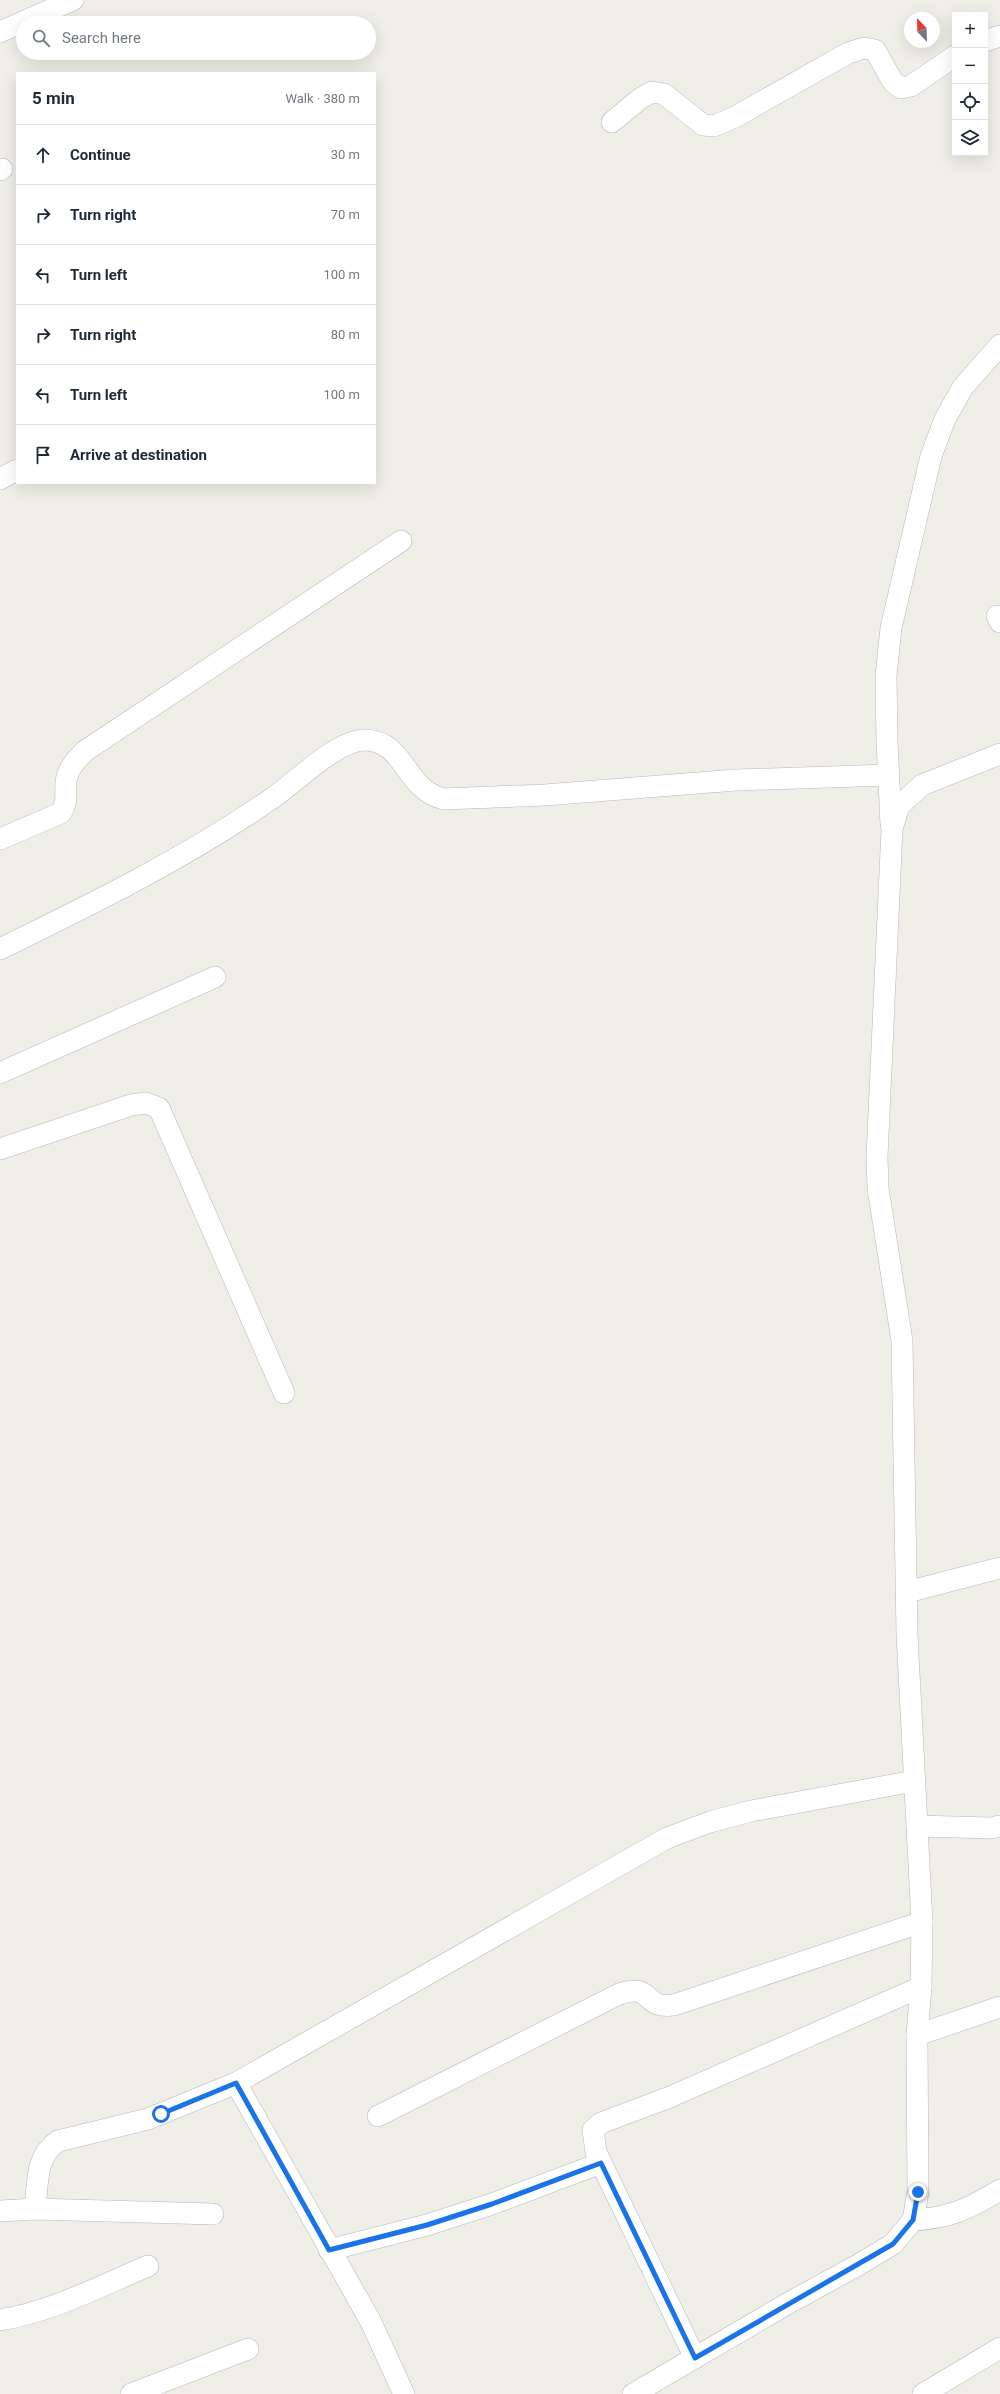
<!DOCTYPE html>
<html lang="en">
<head>
<meta charset="utf-8">
<style>
  body { margin:0; font-family:Roboto,sans-serif; background:#f6f6f7; color:#1f2937 }
  .controls { position:absolute; right:12px; top:12px; display:grid; overflow:hidden; border-radius:0px; box-shadow:0 4px 16px #0002 }
  .controls button { width:36px; height:36px; display:grid; place-items:center; padding:0; border:0; border-bottom:1px solid #e0e1e3; background:#fff; color:#1f2937; font:20px sans-serif }
  .compass { position:absolute; left:904px; top:12px; width:36px; height:36px; border-radius:50%; background:#fff; box-shadow:0 4px 16px #0002; rotate:337deg }
  .stop { position:absolute; width:12px; height:12px; margin:-9px; border:3px solid #1a73e8; border-radius:50%; background:#fff }
  .stop.end { background:#1a73e8; border-color:#fff; box-shadow:0 1px 4px #0008 }
  .list { margin:0; padding:0; list-style:none }
  h2 { display:flex; justify-content:space-between; align-items:center; height:52px; margin:0; padding:0 16px; font-size:17px }
  h2 small { font-size:13px; font-weight:400; color:#747a83 }
  .list li { display:grid; grid-template-columns:26px 1fr auto; gap:12px; align-items:center; box-sizing:border-box; height:60px; padding:0 16px; border-top:1px solid #e0e1e3 }
  .list b { display:block; font-size:15px; white-space:nowrap }
  .list em { font-size:13px; font-style:normal; color:#747a83 }
  .icon { flex:none; width:22px; height:22px; fill:none; stroke:currentColor; stroke-width:2; stroke-linecap:round; stroke-linejoin:round }
  .map { position:relative; flex:none; width:1000px; height:2394px; overflow:hidden }
  .search { position:absolute; background:#fff; box-shadow:0 4px 16px #0002; left:16px; top:16px; width:360px; height:44px; display:flex; align-items:center; gap:10px; box-sizing:border-box; padding:0 14px; border-radius:22px; color:#747a83; font-size:15px }
  .panel { position:absolute; background:#fff; box-shadow:0 4px 16px #0002; left:16px; top:72px; width:360px; height:412px; border-radius:0px }
  .map>svg:first-child { display:block }
  .lines { fill:none; stroke-linecap:round; stroke-linejoin:round }
  .minor-casing { stroke:#b7b7bc; stroke-width:22 }
  .minor { stroke:#fff; stroke-width:21 }
  .route { stroke:#1a73e8; stroke-width:5 }
</style>
</head>
<body>
<div class="map">
<svg width="1000" height="2394" viewBox="0 0 1000 2394">
  <rect width="100%" height="100%" fill="#efeee7"/>
  <g class="lines">
    <g class="minor-casing">
      <g id="minor">
        <path d="M 0,32 L 73,0"/>
        <path d="M 985,41 L 1000,36"/>
        <path d="M 612,122 L 641,98 L 652,92 L 664,94 L 703,125 L 714,126 L 735,117 L 848,53 L 864,48 L 875,50 L 893,82 L 901,88 L 911,86 L 955,56"/>
        <path d="M 0,170 L 2,169"/>
        <path d="M 0,479 L 17,470"/>
        <path d="M 997,616 L 1000,622"/>
        <path d="M 891,824 L 887,741 L 886,676 L 891,628 L 931,456 L 945,419 L 963,387 L 1000,345"/>
        <path d="M 0,839 L 61,813 C 68,802 65,794 66,783 C 67,769 76,760 85,751 L 401,541"/>
        <path d="M 0,949 C 94,903 188,857 274,797 C 297,781 337,740 365,740 C 406,741 403,788 443,799 L 545,795 L 736,780 L 888,775"/>
        <path d="M 0,1073 L 215,977"/>
        <path d="M 0,1149 L 131,1105 L 146,1103 L 159,1108 L 284,1393"/>
        <path d="M 907,1592 L 1000,1568"/>
        <path d="M 917,1826 L 991,1828 L 1000,1826"/>
        <path d="M 917,2035 L 1000,2007"/>
        <path d="M 236,2083 L 371,2322 L 404,2394"/>
        <path d="M 378,2116 L 619,1994 C 654,1982 642,2010 674,2005 L 922,1922"/>
        <path d="M 35,2209 C 38,2184 35,2156 58,2141 L 148,2119 L 236,2083 L 667,1838 L 710,1822 L 751,1811 L 914,1781"/>
        <path d="M 0,2211 L 35,2209 L 213,2214"/>
        <path d="M 913,2220 C 950,2218 969,2209 1000,2190"/>
        <path d="M 329,2250 L 427,2225 L 492,2204 L 601,2163"/>
        <path d="M 0,2320 C 51,2312 100,2286 148,2266"/>
        <path d="M 695,2358 L 596,2152 L 593,2130 L 601,2123 L 670,2097 L 921,1987"/>
        <path d="M 131,2394 L 248,2349"/>
        <path d="M 633,2394 L 785,2305 L 858,2265 L 893,2244 L 913,2220 L 918,2192 L 917,2035 L 921,1987 L 922,1922 L 907,1634 L 902,1341 L 878,1188 L 877,1157 L 892,829 L 899,806 L 922,785 L 1000,754"/>
        <path d="M 923,2394 L 1000,2348"/>
      </g>
    </g>
    <use href="#minor" class="minor"/>
  </g>
  <g class="lines">
    <path class="route" d="M 161,2114 L 236,2083 L 329,2250 L 427,2225 L 492,2204 L 601,2163 L 695,2358 L 893,2244 L 913,2220 L 918,2192"/>
  </g>
</svg>
<div class="controls">
<button>+</button>
<button>−</button>
<button><svg class="icon" aria-label="locate" viewBox="0 0 24 24"><circle cx="12" cy="12" r="6"/><path d="M12 2v4M12 18v4M2 12h4M18 12h4"/></svg></button>
<button><svg class="icon" aria-label="layers" viewBox="0 0 24 24"><path d="M12 4l9 5-9 5-9-5zM3 14l9 5 9-5"/></svg></button>
</div>
<svg class="compass" viewBox="-18 -18 36 36"><path d="M0-13l5 13h-10z" fill="#e53935"/><path d="M0 13l5-13h-10z" fill="#747a83"/></svg>
<div class="stop" style="left:161px;top:2114px"></div>
<div class="stop end" style="left:918px;top:2192px"></div>
<div class="search"><svg class="icon" aria-label="search" viewBox="0 0 24 24"><circle cx="10" cy="10" r="6"/><path d="M15 15l6 6"/></svg>Search here</div>
<section class="panel">
<h2>5 min<small>Walk · 380 m</small></h2>
<ul class="list">
<li><svg class="icon" aria-label="ahead" viewBox="0 0 24 24"><path d="M12 20V5M6 11l6-6 6 6"/></svg><div><b>Continue</b></div><em>30 m</em></li>
<li><svg class="icon" aria-label="right" viewBox="0 0 24 24"><path d="M7 20v-9h11M14 6l5 5-5 5"/></svg><div><b>Turn right</b></div><em>70 m</em></li>
<li><svg class="icon" aria-label="left" viewBox="0 0 24 24"><path d="M17 20v-9H6M10 6l-5 5 5 5"/></svg><div><b>Turn left</b></div><em>100 m</em></li>
<li><svg class="icon" aria-label="right" viewBox="0 0 24 24"><path d="M7 20v-9h11M14 6l5 5-5 5"/></svg><div><b>Turn right</b></div><em>80 m</em></li>
<li><svg class="icon" aria-label="left" viewBox="0 0 24 24"><path d="M17 20v-9H6M10 6l-5 5 5 5"/></svg><div><b>Turn left</b></div><em>100 m</em></li>
<li><svg class="icon" aria-label="arrive" viewBox="0 0 24 24"><path d="M6 21V4h12l-3 4 3 4H6"/></svg><div><b>Arrive at destination</b></div></li>
</ul>
</section>
</div>
</body>
</html>
